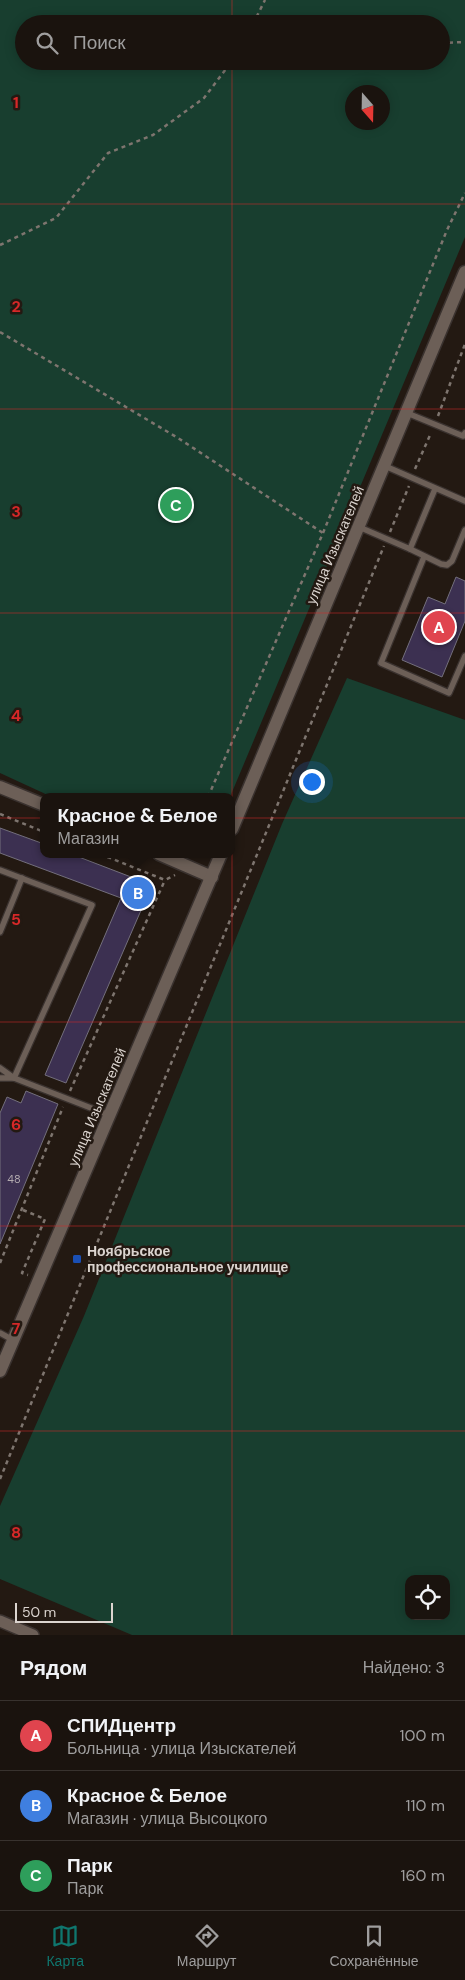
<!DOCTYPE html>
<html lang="ru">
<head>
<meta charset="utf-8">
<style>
  body { margin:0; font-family:"DM Sans",sans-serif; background:#27201c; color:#f1f3f6 }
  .controls { position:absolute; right:15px; bottom:15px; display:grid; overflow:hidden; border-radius:10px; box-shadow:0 2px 12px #0003 }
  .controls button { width:45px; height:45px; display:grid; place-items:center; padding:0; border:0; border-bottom:1px solid #38322e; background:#1a130e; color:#f1f3f6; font:25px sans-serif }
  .compass { position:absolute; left:345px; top:85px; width:45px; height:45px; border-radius:50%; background:#1a130e; box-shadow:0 2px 12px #0003; rotate:160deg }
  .scale { position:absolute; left:15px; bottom:12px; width:98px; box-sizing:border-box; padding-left:5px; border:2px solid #dbd4cf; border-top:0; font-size:14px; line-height:18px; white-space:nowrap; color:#dbd4cf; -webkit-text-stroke:4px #231912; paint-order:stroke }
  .you { position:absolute; left:311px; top:781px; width:18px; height:18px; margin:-12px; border:4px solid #fff; border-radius:50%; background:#1a73e8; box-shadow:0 0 0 8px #1a73e833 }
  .badge { display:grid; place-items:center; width:32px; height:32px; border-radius:50%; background:#0f766e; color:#fff; font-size:16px; font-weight:700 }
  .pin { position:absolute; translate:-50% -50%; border:2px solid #fff; box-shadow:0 1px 5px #0006 }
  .popup { position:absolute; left:40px; top:793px; width:195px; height:65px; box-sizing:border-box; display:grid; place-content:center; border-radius:10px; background:#1a130e; filter:drop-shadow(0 1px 4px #0005); font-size:16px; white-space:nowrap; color:#9f9e9e }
  .popup b { font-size:19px; color:#f1f3f6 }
  .popup::after { content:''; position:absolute; left:50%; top:100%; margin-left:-10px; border:10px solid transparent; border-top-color:#1a130e }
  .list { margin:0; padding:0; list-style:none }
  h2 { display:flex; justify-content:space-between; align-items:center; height:65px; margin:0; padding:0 20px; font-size:21px }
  h2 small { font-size:16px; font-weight:400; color:#9f9e9e }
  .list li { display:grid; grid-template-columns:32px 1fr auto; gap:15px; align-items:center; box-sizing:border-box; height:70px; padding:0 20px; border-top:1px solid #38322e }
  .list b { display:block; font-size:19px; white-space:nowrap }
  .list p { margin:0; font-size:16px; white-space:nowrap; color:#9f9e9e }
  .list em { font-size:16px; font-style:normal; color:#9f9e9e }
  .icon { flex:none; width:28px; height:28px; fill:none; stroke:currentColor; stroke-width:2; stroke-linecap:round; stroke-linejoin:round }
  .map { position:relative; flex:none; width:465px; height:1635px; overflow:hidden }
  .search { position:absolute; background:#1a130e; box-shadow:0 2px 12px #0003; left:15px; right:15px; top:15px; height:55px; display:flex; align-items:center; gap:12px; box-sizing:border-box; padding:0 18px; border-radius:28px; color:#9f9e9e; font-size:19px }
  .sheet { height:275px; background:#1a130e }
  nav { display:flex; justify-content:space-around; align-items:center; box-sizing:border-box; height:70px; border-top:1px solid #38322e; background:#1a130e; font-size:14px; color:#9f9e9e }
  nav a { display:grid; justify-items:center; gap:2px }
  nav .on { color:#0f766e }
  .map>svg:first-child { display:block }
  .green { fill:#183e2f; fill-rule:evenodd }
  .building { fill:#3c3051; stroke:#736f7c }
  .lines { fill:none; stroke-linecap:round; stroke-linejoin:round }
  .service-casing { stroke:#3a322f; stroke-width:8 }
  .minor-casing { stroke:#3a322f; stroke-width:14 }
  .tertiary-casing { stroke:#3a322f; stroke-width:15 }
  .path { stroke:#7e756f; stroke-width:2.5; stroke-dasharray:4 4; stroke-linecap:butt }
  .service { stroke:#6c5f57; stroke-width:5.5 }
  .minor { stroke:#6c5f57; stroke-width:11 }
  .tertiary { stroke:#6c5f57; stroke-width:12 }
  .grid { fill:none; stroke:#d62828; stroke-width:1; stroke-opacity:0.55 }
  .transit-dot { fill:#1a4fb4; stroke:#231912; stroke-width:2 }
  .labels { text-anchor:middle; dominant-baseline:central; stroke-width:5; stroke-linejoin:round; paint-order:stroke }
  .number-label { font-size:11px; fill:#b3abb0 }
  .street-label { font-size:14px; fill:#dbd4cf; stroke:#231912 }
  .poi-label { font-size:14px; font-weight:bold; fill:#dbd4cf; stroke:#231912; text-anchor:start }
  .grid-label { font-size:16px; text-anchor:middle; font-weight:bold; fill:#d62828; stroke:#231912; stroke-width:5; stroke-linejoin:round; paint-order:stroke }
</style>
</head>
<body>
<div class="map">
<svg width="465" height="1635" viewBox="0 0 465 1635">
  <rect width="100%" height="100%" fill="#231912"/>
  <g class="green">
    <path d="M 0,0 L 465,0 L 465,237 L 230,797 L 52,797 L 0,773 ZM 24,24 L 441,24 L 441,61 L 24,61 ZM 352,92 L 382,92 L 382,122 L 352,122 Z"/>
    <path d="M 347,678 L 465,720 L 465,1635 L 132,1635 L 0,1579 L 0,1506 L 84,1316 L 282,824 ZM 409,1579 L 446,1579 L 446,1616 L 409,1616 Z"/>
  </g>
  <g class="building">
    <path d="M 456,577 L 465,581 L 465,621 L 442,677 L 402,660 L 428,597 L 445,604 Z"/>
    <path d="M 0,828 L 44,844 L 44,854 L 71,854 L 152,885 L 66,1083 L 45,1075 L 121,898 L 0,853 Z"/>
    <path d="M 26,1091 L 58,1104 L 0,1244 L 0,1113 L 7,1097 L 21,1103 Z"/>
  </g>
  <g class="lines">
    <g class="service-casing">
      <g id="service">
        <path d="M 407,413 L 463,436 L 465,433"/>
        <path d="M 385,466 L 465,501"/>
        <path d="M 359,527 L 410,549 L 435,489"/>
        <path d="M 410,549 L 441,564 L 447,565 L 452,561 L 465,530"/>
        <path d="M 424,557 L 381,663 L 449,693 L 465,656"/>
        <path d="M 0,870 L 92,905 L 14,1078 L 109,1115"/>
        <path d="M 0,932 L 22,878"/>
        <path d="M 0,1068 L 14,1078 L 0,1078"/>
        <path d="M 0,1333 L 13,1340"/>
      </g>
    </g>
    <g class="minor-casing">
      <path id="minor" d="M 0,1621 L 33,1635"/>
    </g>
    <g class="tertiary-casing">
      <g id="tertiary">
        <path d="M 0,787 L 44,805"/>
        <path d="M 232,829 L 465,272"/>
        <path d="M 159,854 L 212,877"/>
        <path d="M 0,1371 L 221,854"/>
      </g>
    </g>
    <g class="path">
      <path d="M 253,24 L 265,0"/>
      <path d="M 441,43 L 465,42"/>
      <path d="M 0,245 L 56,218 L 108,153 L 153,135 L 204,98 L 232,61"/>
      <path d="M 0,332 L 178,438 L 323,533"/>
      <path d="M 438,416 L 465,344"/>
      <path d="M 415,469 L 431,433"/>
      <path d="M 390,532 L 409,486"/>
      <path d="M 208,797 L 323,533 L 447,230 L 465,193"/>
      <path d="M 0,814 L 44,832"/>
      <path d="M 100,854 L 165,880 L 175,875"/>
      <path d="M 70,1091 L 165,880"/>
      <path d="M 23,1210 L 45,1219 L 22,1273 L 28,1275"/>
      <path d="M 0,1263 L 63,1107"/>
      <path d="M 0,1479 L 384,546"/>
    </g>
    <use href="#service" class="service"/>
    <use href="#minor" class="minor"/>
    <use href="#tertiary" class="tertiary"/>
  </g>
  <path class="grid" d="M 232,0 L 232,24M 232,61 L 232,1635M 0,204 L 465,204M 0,409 L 465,409M 0,613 L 465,613M 0,818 L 465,818M 0,1022 L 465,1022M 0,1226 L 465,1226M 0,1431 L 465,1431"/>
  <rect class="transit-dot" x="72" y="1254" width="10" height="10" rx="2.5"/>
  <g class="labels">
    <g class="number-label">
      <text x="14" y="1179">48</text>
    </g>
    <g class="street-label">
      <text transform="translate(335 545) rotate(-67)">улица Изыскателей</text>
      <text transform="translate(97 1107) rotate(-67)">улица Изыскателей</text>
    </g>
    <g class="poi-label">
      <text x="87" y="1251">Ноябрьское<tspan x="87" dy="16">профессиональное училище</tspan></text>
    </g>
  </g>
  <g class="grid-label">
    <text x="16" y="108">1</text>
    <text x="16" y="312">2</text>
    <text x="16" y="517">3</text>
    <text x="16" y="721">4</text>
    <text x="16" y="925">5</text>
    <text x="16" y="1130">6</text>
    <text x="16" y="1334">7</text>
    <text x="16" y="1538">8</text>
  </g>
</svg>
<div class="controls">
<button><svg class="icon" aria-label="locate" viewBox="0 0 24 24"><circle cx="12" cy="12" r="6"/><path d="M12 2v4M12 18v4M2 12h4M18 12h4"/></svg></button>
</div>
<svg class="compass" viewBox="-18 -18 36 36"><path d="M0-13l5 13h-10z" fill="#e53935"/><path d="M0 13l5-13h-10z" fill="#9f9e9e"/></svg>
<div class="scale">50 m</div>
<div class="you"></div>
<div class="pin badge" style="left:439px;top:627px;background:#e0444e">A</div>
<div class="pin badge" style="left:138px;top:893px;background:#3f7fe0">B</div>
<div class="popup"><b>Красное &amp; Белое</b>Магазин</div>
<div class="pin badge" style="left:176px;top:505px;background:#2e9e5b">C</div>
<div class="search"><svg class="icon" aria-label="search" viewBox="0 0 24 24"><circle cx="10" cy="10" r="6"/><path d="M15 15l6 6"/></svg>Поиск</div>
</div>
<section class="sheet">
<h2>Рядом<small>Найдено: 3</small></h2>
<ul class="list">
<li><span class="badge" style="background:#e0444e">A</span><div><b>СПИДцентр</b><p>Больница · улица Изыскателей</p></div><em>100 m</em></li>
<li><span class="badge" style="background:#3f7fe0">B</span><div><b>Красное &amp; Белое</b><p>Магазин · улица Высоцкого</p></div><em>110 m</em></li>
<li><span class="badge" style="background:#2e9e5b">C</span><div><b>Парк</b><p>Парк</p></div><em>160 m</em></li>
</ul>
</section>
<nav>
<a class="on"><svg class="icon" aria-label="map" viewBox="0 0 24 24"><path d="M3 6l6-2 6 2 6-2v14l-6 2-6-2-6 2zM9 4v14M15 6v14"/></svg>Карта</a>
<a><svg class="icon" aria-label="directions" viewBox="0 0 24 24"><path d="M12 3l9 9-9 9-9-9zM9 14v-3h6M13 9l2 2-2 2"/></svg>Маршрут</a>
<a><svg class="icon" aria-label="saved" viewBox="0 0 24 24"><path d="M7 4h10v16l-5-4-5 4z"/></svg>Сохранённые</a>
</nav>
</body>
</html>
